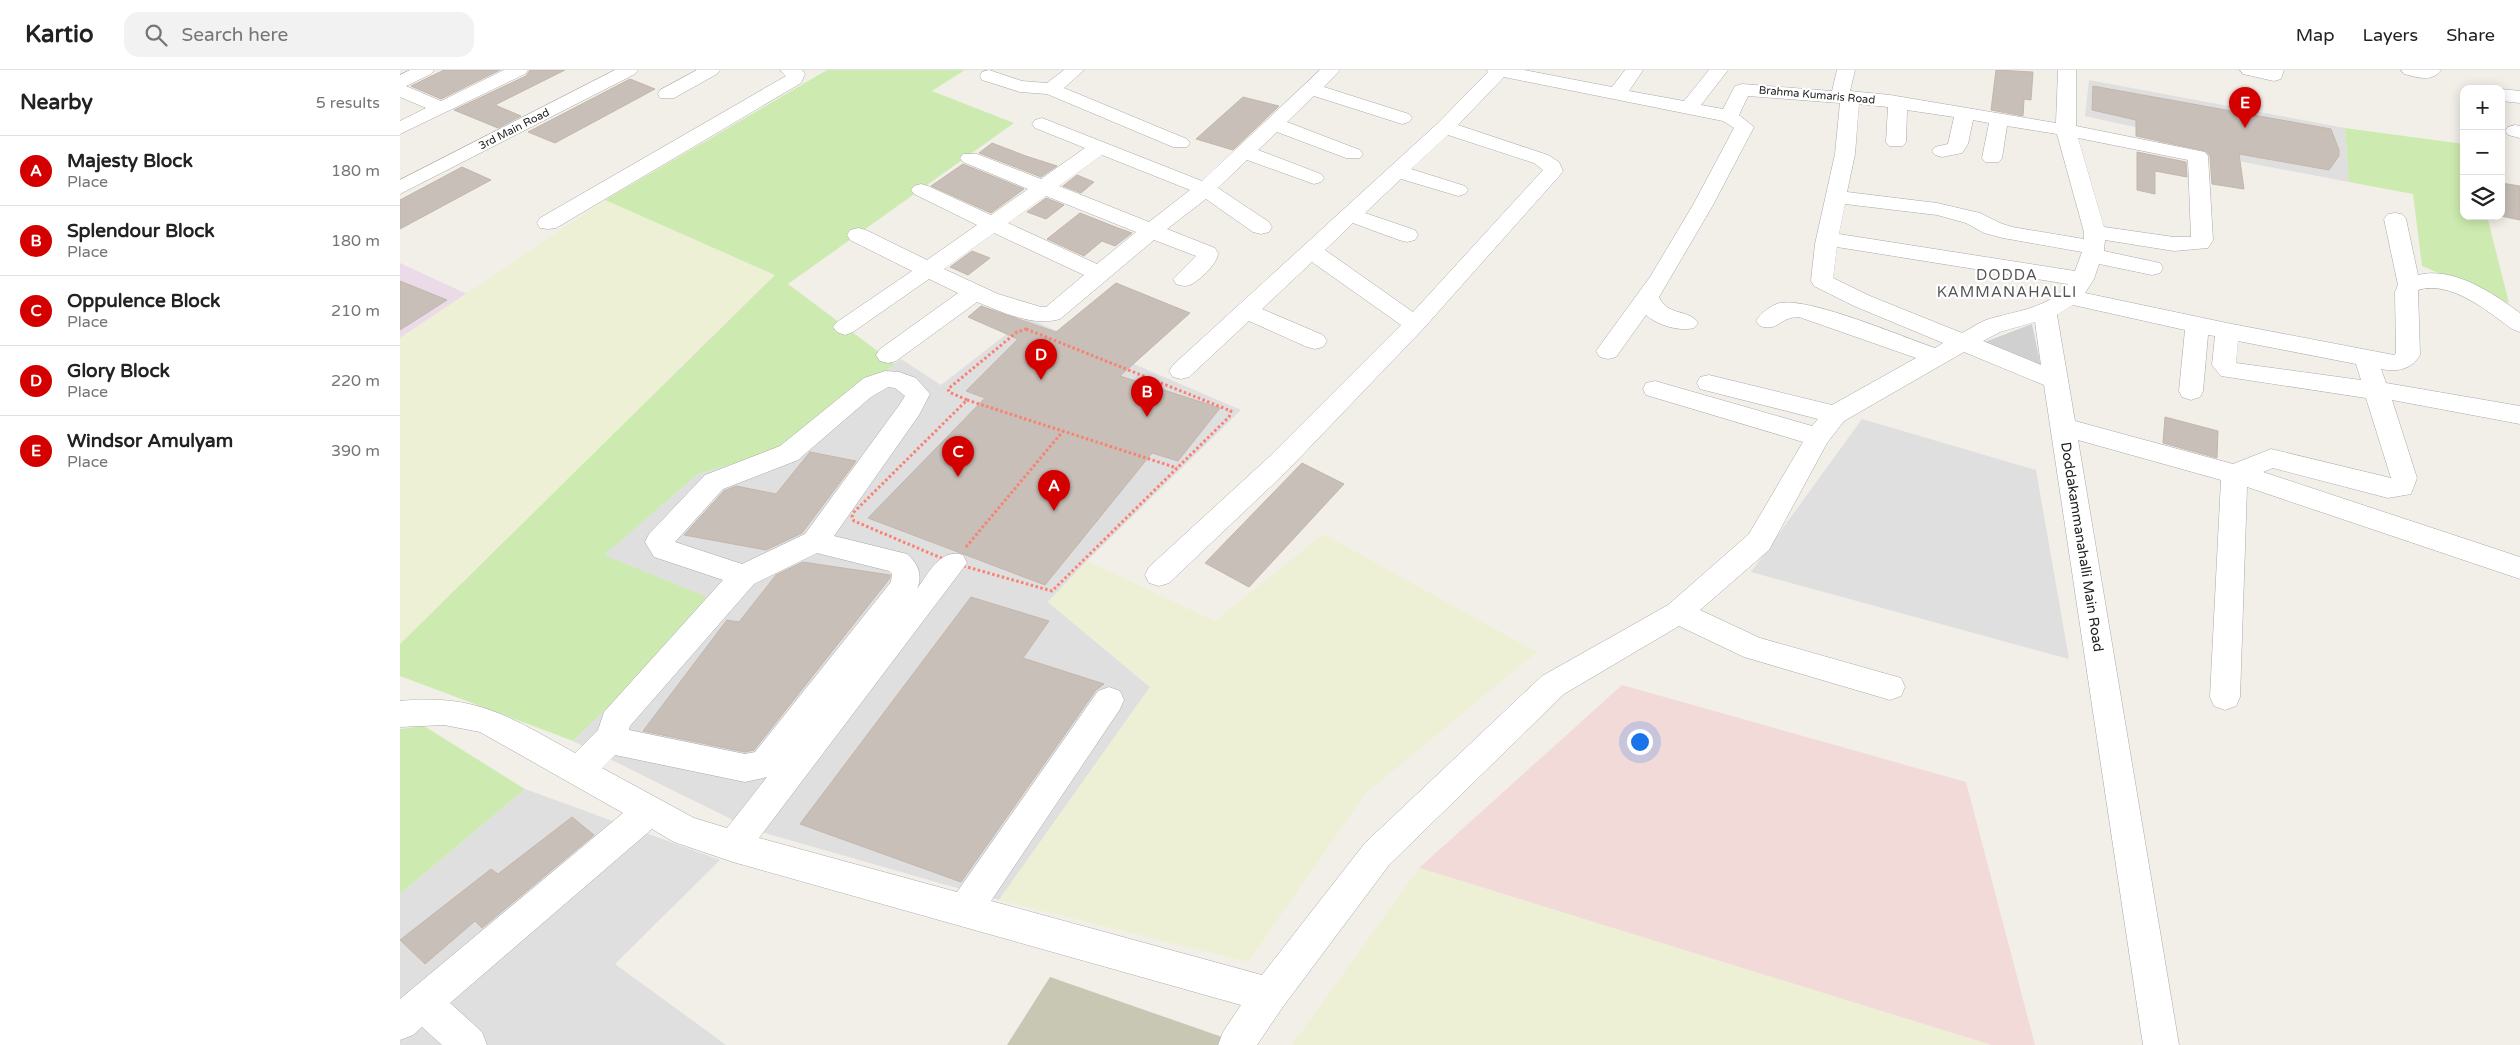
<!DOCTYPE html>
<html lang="en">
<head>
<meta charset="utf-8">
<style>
  body { margin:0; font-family:"Varela Round",sans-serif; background:#f2f2f2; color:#222 }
  .controls { position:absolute; right:15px; top:15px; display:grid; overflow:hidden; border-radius:10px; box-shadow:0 2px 12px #0003 }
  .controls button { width:45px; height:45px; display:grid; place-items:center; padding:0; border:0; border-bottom:1px solid #e0e0e0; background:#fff; color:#222; font:25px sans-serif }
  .you { position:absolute; left:1239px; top:671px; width:18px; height:18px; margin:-12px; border:4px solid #fff; border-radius:50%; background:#1a73e8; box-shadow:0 0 0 8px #1a73e833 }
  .badge { display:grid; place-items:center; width:32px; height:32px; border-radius:50%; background:#d40000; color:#fff; font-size:16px; font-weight:700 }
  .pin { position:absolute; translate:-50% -41px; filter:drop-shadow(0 1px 2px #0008) }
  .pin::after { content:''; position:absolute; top:26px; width:18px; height:15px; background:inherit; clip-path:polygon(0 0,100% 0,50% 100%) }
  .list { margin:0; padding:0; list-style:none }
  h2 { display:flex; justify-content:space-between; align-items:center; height:65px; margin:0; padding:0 20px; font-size:21px }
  h2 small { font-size:16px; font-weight:400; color:#767676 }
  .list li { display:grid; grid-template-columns:32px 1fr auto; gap:15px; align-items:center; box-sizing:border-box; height:70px; padding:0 20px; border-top:1px solid #e0e0e0 }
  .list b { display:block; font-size:19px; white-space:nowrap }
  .list p { margin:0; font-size:16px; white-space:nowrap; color:#767676 }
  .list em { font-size:16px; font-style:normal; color:#767676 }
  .icon { flex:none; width:28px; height:28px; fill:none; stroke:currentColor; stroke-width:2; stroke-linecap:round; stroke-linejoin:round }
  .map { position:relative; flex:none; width:2120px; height:975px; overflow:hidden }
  header { display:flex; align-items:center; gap:30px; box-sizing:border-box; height:70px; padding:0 25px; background:#fff; border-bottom:1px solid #e0e0e0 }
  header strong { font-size:24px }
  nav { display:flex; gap:28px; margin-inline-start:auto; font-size:18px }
  .search { width:350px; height:45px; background:#f2f2f2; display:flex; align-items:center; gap:12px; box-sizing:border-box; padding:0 18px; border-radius:15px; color:#767676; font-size:19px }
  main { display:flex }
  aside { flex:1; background:#fff }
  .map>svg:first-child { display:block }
  .residential { fill:#e0dfdf }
  .commercial { fill:#f2dad9 }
  .industrial { fill:#ebdbe8 }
  .religious { fill:#d0d0d0 }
  .construction { fill:#c7c7b4 }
  .farmland { fill:#eef0d5 }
  .grass { fill:#cdebb0 }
  .building { fill:#c7bfb8; stroke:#c4b6ab }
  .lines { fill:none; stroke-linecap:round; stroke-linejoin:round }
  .minor-casing { stroke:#a9a9a9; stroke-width:1 }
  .path { stroke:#fa8072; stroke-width:3; stroke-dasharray:2.5 2.5; stroke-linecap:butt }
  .minor { fill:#fff; fill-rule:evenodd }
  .labels { text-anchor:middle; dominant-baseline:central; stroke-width:4.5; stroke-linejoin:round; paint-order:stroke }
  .far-street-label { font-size:11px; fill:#222; stroke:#fff }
  .street-label { font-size:14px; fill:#222; stroke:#fff }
  .neighbourhood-label { font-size:15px; letter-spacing:1px; fill:#555; stroke:#fff }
</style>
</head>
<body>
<header>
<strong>Kartio</strong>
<div class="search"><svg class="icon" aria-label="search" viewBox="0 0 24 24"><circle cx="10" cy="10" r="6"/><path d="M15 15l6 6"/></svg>Search here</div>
<nav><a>Map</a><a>Layers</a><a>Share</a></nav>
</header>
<main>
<aside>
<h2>Nearby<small>5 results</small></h2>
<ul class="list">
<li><span class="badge">A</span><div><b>Majesty Block</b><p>Place</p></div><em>180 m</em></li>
<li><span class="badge">B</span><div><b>Splendour Block</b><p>Place</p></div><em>180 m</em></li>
<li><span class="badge">C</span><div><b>Oppulence Block</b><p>Place</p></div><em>210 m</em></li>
<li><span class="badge">D</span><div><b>Glory Block</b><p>Place</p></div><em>220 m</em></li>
<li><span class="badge">E</span><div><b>Windsor Amulyam</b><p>Place</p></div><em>390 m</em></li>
</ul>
</aside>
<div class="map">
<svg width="2120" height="975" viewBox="0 0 2120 975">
  <rect width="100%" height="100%" fill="#f2efe9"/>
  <g class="residential">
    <path d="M 1689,10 L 1945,58 L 1949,112 L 1759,76 L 1757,62 L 1685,46 Z"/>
    <path d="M 627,248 L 841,340 L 687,491 L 648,532 L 750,617 L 599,830 L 368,764 L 331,749 L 173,671 L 316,531 L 203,485 L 298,404 L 369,383 L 501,289 L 541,315 Z"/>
    <path d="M 1462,349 L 1636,400 L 1669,589 L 1351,502 Z"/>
    <path d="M 125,719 L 320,790 L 215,894 L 326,975 L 0,975 L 0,824 Z"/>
  </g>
  <path class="commercial" d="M 1222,615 L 1566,712 L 1635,975 L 1591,975 L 1019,798 Z"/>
  <path class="industrial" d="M 0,193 L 67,224 L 0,268 Z"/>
  <path class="religious" d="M 1632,254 L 1641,297 L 1582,273 Z"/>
  <path class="construction" d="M 650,907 L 825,968 L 820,975 L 607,975 Z"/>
  <g class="farmland">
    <path d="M 205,130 L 375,205 L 0,574 L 0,268 Z"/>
    <path d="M 923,464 L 1137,582 L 966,723 L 848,892 L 599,830 L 750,617 L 648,532 L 687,491 L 815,551 Z"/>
    <path d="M 1019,798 L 1591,975 L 892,975 Z"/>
  </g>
  <g class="grass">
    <path d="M 427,0 L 565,0 L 532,21 L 614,53 L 388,214 L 495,294 L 369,383 L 298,404 L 204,485 L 317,531 L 173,671 L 0,606 L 0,574 L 375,205 L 205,130 Z"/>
    <path d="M 1945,58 L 2064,74 L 2064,146 L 2087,146 L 2109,233 L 2022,196 L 2013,124 L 1949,112 Z"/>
    <path d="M 24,656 L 125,719 L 0,824 L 0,659 Z"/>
  </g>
  <g class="building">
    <path d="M 44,0 L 100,0 L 41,29 L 11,16 Z"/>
    <path d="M 130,0 L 165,0 L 95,35 L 121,46 L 98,58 L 54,40 L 126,6 Z"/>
    <path d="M 1596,0 L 1633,2 L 1631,30 L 1624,29 L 1623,46 L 1591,40 Z"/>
    <path d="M 230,9 L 255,19 L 155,73 L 128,62 Z"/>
    <path d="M 1693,16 L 1931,59 L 1939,80 L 1939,86 L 1929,100 L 1839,84 L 1844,119 L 1812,114 L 1810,86 L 1806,81 L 1736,66 L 1736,50 L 1692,40 Z"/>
    <path d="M 843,27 L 879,36 L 833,80 L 796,69 Z"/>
    <path d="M 592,73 L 626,86 L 657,96 L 641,107 L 579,83 Z"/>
    <path d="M 1737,82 L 1786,92 L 1787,107 L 1755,101 L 1755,124 L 1737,120 Z"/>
    <path d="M 563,94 L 624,119 L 591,143 L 531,116 Z"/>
    <path d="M 62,97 L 91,110 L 0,159 L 0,130 Z"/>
    <path d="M 677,105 L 694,112 L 681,123 L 663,116 Z"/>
    <path d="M 2101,113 L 2120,116 L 2120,150 L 2101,146 Z"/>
    <path d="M 646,128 L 664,135 L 646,149 L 627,142 Z"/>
    <path d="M 680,143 L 718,158 L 732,163 L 715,176 L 702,171 L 684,186 L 647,169 Z"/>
    <path d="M 572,181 L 590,188 L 568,205 L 550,197 Z"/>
    <path d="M 0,211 L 47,230 L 0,260 Z"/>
    <path d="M 716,213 L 790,243 L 720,306 L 820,338 L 778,391 L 752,383 L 645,515 L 468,448 L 585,328 L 566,321 L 618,269 L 568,247 L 581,236 L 656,262 Z"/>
    <path d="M 1765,347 L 1818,361 L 1817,388 L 1763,373 Z"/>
    <path d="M 410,382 L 456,391 L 402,463 L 366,480 L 284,465 L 324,421 L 336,416 L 376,424 Z"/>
    <path d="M 902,393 L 944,414 L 849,517 L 805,493 Z"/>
    <path d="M 403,492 L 490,505 L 490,508 L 354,680 L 345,682 L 243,661 L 327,550 L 339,552 L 376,505 Z"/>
    <path d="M 571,527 L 649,551 L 623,588 L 704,614 L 696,620 L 561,812 L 400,754 Z"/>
    <path d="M 172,747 L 194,765 L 82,858 L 75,851 L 25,894 L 0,870 L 91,799 L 98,804 Z"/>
  </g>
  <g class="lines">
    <g class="minor-casing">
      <g id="minor">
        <path d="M 10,0 L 34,0 L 31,4 L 6,16 L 41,31 L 104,0 L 128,0 L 125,4 L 0,64 L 0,51 L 26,38 L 0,27 L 0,5 Z"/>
        <path d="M 215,0 L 238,0 L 235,4 L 0,124 L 0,110 Z"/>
        <path d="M 297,0 L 320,0 L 317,4 L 274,28 L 260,28 L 258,24 L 260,20 Z"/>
        <path d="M 380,0 L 402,0 L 405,4 L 401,13 L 156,158 L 148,159 L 140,158 L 137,153 L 140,148 L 386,6 Z"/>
        <path d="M 589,0 L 622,11 L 647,13 L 664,0 L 684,0 L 664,18 L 787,69 L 790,73 L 787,77 L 773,77 L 647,24 L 620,22 L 582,10 L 580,6 L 582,2 Z"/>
        <path d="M 920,0 L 940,0 L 924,17 L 1009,44 L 1012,48 L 1009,52 L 1002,54 L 914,26 L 887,52 L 960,80 L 963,84 L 960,88 L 946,88 L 877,62 L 858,80 L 921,104 L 924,108 L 921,112 L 914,114 L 847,90 L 818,118 L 869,152 L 872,157 L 869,162 L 861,164 L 853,162 L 806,129 L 767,159 L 815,178 L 818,183 C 818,193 801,209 792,214 C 787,217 782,216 776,214 L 773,209 L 796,186 L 754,170 L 660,249 C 633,257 602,242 577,232 L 496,291 L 488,293 L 480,291 L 476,285 L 480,279 L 558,223 L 529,209 L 453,262 L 445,265 L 437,262 L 433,257 L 437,252 L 512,201 L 450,170 L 447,165 L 450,160 L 458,158 L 466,160 L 527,190 L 577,155 L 514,124 L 511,120 L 514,116 L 521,114 L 528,116 L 591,145 L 628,119 L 563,92 L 560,88 L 563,84 L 577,84 L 641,109 L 685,78 L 635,58 L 632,54 L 635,50 L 642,48 L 802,111 ZM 702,85 L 790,120 L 749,152 L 659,116 ZM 646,126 L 736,162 L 697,194 L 608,153 ZM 594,163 L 684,205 L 646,237 L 641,237 L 598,224 L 544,199 Z"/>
        <path d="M 1087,0 L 1124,0 L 1212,17 L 1225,0 L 1243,0 L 1229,21 L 1284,31 L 1309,0 L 1328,0 L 1301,35 L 1323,39 L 1335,16 L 1342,14 L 1432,21 L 1437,0 L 1455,0 L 1450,21 L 1490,25 L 1656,53 L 1658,0 L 1676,0 L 1676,56 L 1805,82 L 1808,86 L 1813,170 L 1808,178 L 1774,181 L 1705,170 L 1704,181 L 1760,193 L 1763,198 L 1760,203 L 1752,205 L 1699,194 L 1694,209 L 1685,223 L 1827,253 L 1994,285 L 1996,283 L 1995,222 L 1998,215 L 1984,149 L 1988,144 L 1995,143 L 2002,144 L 2006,149 L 2018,205 C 2053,196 2093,223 2120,243 L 2120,262 L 2112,259 C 2087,241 2051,210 2018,220 L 2020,285 C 2011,300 1997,302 1981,299 L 1986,313 L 2120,336 L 2120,354 L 1992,330 L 2017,408 L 2011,424 L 1988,428 L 1873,398 L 1863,402 L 2120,487 L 2120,509 L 1847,417 L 1840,627 L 1836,636 L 1825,640 L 1814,636 L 1810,627 L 1821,410 L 1678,370 L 1779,975 L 1743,975 L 1644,315 L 1564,282 L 1444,351 L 1427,373 L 1369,480 L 1300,540 L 1360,568 L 1501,608 L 1505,617 L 1501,626 L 1490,630 L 1344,587 L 1279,556 L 1164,624 L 989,795 L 882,938 L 857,975 L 818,975 L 823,962 L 841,935 L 333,792 L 274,772 L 252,759 L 50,933 L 82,962 L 87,975 L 42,975 L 22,957 L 13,965 L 0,970 L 0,929 L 223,743 L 80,662 L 44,655 L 0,657 L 0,631 C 77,623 111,648 175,683 L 198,660 L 204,642 L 323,510 L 254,487 L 245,472 L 249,464 L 305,405 L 380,376 L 464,308 L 485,301 L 499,302 L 516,308 L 530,324 L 519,345 L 434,466 L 507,484 C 518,493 523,506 517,519 C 529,503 540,478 563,485 L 567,493 L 359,768 L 557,822 L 698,621 L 709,617 L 720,621 L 724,630 L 720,639 L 591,831 L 862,905 L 965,773 L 1142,606 L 1268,535 L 1349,464 L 1403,372 L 1246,325 L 1243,319 L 1246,313 L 1255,311 L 1412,356 L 1418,349 L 1300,319 L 1297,313 L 1300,307 L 1309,305 L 1432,335 L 1516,288 L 1399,247 C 1379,247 1379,262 1360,256 L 1356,251 C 1361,243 1371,235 1380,233 C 1409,227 1503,267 1535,278 L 1543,273 L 1454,236 L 1414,216 L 1411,211 L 1415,174 L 1435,84 L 1440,33 L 1348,26 L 1339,45 L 1354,57 L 1313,135 L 1259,227 C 1268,247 1288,238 1298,253 L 1294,258 C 1280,262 1257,255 1246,245 L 1216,287 L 1208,289 L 1200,287 L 1196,281 L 1250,207 L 1293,135 L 1334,58 L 1323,51 L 1104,7 L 1058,55 L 1148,85 L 1159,92 L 1163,101 L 1160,105 L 1023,259 L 887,401 L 769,513 L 759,516 L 749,513 L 745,505 L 749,497 L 869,387 L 1001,255 L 912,192 L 862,239 L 923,265 L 927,271 L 923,277 L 915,279 L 907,277 L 849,251 L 789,307 L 781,309 L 773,307 L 769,301 L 773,295 L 1038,53 L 1088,2 ZM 1459,34 L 1488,37 L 1486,72 L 1489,76 L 1503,76 L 1506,72 L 1507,40 L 1554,47 L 1548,74 L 1535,77 L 1532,81 L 1535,85 L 1542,87 L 1562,83 L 1568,74 L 1573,50 L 1589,53 L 1582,88 L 1585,92 L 1599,92 L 1602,88 L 1607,56 L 1657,64 L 1684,162 L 1684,169 L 1612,157 L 1600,153 L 1580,143 L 1537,133 L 1447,122 L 1455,84 ZM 1048,65 L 1134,93 L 1143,100 L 1013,242 L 925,180 L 953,153 L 999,170 L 1007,172 L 1015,170 L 1018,165 L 1015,160 L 965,143 L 1001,109 L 1058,126 L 1065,124 L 1068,120 L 1065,116 L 1011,99 ZM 1678,68 L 1788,90 L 1791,167 L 1774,167 L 1704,157 ZM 1445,134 L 1537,145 L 1566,153 L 1584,163 L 1603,168 L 1682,182 L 1675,201 L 1439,164 ZM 1437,177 L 1668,214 C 1649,239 1614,241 1586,250 C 1578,253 1570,259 1562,263 L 1470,226 L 1433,208 ZM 1673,235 L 1785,260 L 1779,321 L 1782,327 L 1791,330 L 1800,327 L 1803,321 L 1808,265 L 1815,266 L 1812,295 L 1821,306 L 1966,328 L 1991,408 L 1871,379 L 1833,394 L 1675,351 L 1657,245 ZM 1635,252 L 1641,295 L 1583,271 L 1600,262 ZM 1838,271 L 1956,294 L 1961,310 L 1836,293 ZM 488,317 L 495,318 L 505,326 L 500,334 L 405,464 L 342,494 L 275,472 L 323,419 L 398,390 L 471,327 ZM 417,483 L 489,501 L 492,504 L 491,512 L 355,682 L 345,684 L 229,660 L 230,656 L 354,514 ZM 215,685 L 345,712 L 367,707 L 327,758 L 294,748 L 202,698 Z"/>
        <path d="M 1840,0 L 1884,0 L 1881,9 L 1874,11 L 1843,4 Z"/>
        <path d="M 2001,0 L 2041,0 C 2032,13 2016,7 2004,4 Z"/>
        <path d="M 2101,19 L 2120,21 L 2120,33 L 2101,31 Z"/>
        <path d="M 2115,55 L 2120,56 L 2120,68 L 2108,65 L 2105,61 L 2108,57 Z"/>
      </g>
    </g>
    <g class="path">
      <path d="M 626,259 L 831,341 L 829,347 L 652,521 L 553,493 L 454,451 L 452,447 L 453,443 L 567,330 L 549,322 L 548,319 L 617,262 Z"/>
      <path d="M 567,330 L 777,398"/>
      <path d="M 566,477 L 663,361"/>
    </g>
    <use href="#minor" class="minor"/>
  </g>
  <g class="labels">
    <g class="far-street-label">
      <text transform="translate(1417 25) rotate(5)">Brahma Kumaris Road</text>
      <text transform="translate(114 59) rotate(-27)">3rd Main Road</text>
    </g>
    <g class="street-label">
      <text transform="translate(1682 477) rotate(81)">Doddakammanahalli Main Road</text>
    </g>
    <g class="neighbourhood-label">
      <text x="1607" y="205">DODDA<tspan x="1607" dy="17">KAMMANAHALLI</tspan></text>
    </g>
  </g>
</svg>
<div class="controls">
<button>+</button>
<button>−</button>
<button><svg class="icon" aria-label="layers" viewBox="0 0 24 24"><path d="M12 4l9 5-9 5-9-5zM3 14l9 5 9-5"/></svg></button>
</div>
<div class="you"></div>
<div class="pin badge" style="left:654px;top:441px">A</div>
<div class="pin badge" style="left:747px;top:347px">B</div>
<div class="pin badge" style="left:558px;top:407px">C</div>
<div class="pin badge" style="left:641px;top:310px">D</div>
<div class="pin badge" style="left:1845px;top:58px">E</div>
</div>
</main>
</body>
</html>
